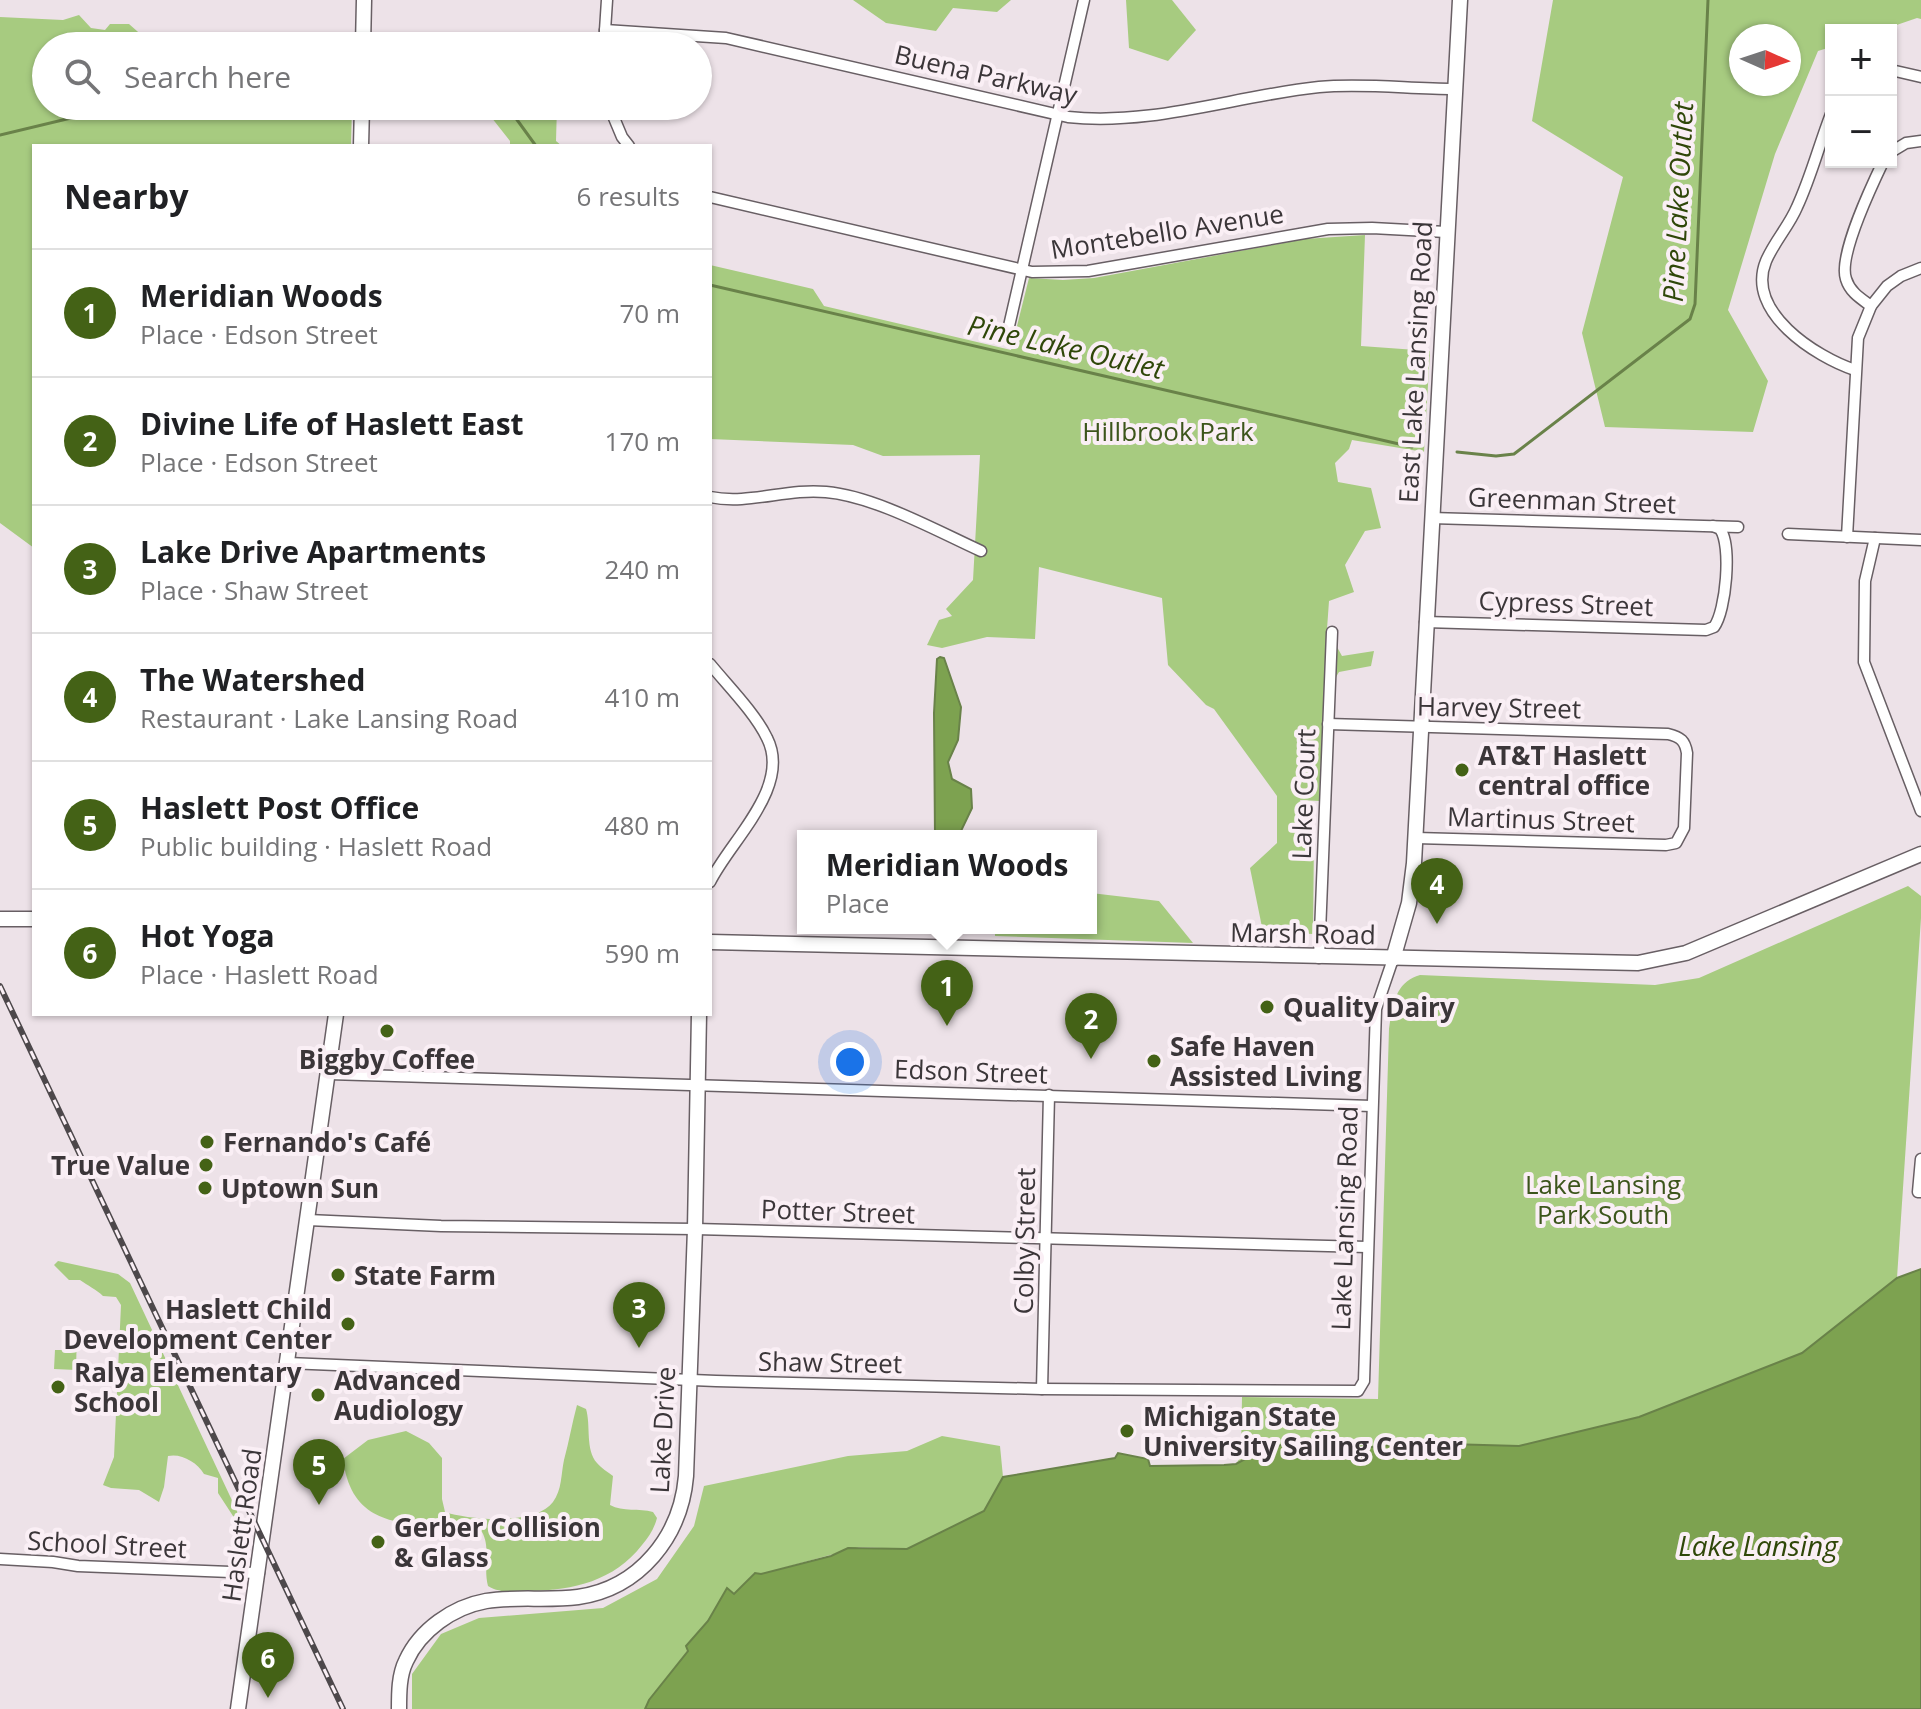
<!DOCTYPE html>
<html lang="en">
<head>
<meta charset="utf-8">
<style>
  body { margin:0; font-family:"Open Sans",sans-serif; background:#f6f6f6; color:#202124 }
  .controls { position:absolute; right:24px; top:24px; display:grid; overflow:hidden; border-radius:0px; box-shadow:0 2px 6px #0004 }
  .controls button { width:72px; height:72px; display:grid; place-items:center; padding:0; border:0; border-bottom:2px solid #e0e0e0; background:#fff; color:#202124; font:40px sans-serif }
  .compass { position:absolute; left:1729px; top:24px; width:72px; height:72px; border-radius:50%; background:#fff; box-shadow:0 2px 6px #0004; rotate:93deg }
  .you { position:absolute; left:850px; top:1062px; width:28px; height:28px; margin:-20px; border:6px solid #fff; border-radius:50%; background:#1a73e8; box-shadow:0 0 0 12px #1a73e833 }
  .badge { display:grid; place-items:center; width:52px; height:52px; border-radius:50%; background:#446216; color:#fff; font-size:26px; font-weight:700 }
  .pin { position:absolute; translate:-50% -66px; filter:drop-shadow(0 2px 4px #0008) }
  .pin::after { content:''; position:absolute; top:42px; width:28px; height:24px; background:inherit; clip-path:polygon(0 0,100% 0,50% 100%) }
  .popup { position:absolute; left:797px; top:830px; width:300px; height:104px; box-sizing:border-box; display:grid; place-content:center; border-radius:0px; background:#fff; filter:drop-shadow(0 2px 6px #0005); font-size:26px; white-space:nowrap; color:#757577 }
  .popup b { font-size:30px; color:#202124 }
  .popup::after { content:''; position:absolute; left:50%; top:100%; margin-left:-16px; border:16px solid transparent; border-top-color:#fff }
  .list { margin:0; padding:0; list-style:none }
  h2 { display:flex; justify-content:space-between; align-items:center; height:104px; margin:0; padding:0 32px; font-size:34px }
  h2 small { font-size:26px; font-weight:400; color:#757577 }
  .list li { display:grid; grid-template-columns:52px 1fr auto; gap:24px; align-items:center; box-sizing:border-box; height:128px; padding:0 32px; border-top:2px solid #e0e0e0 }
  .list b { display:block; font-size:30px; white-space:nowrap }
  .list p { margin:0; font-size:26px; white-space:nowrap; color:#757577 }
  .list em { font-size:26px; font-style:normal; color:#757577 }
  .icon { flex:none; width:44px; height:44px; fill:none; stroke:currentColor; stroke-width:2; stroke-linecap:round; stroke-linejoin:round }
  .map { position:relative; flex:none; width:1921px; height:1709px; overflow:hidden }
  .search { position:absolute; background:#fff; box-shadow:0 2px 6px #0004; left:32px; top:32px; width:680px; height:88px; display:flex; align-items:center; gap:20px; box-sizing:border-box; padding:0 28px; border-radius:44px; color:#757577; font-size:30px }
  .panel { position:absolute; background:#fff; box-shadow:0 2px 6px #0004; left:32px; top:144px; width:680px; height:872px; border-radius:0px }
  .map>svg:first-child { display:block }
  .green { fill:#a7cb80; fill-rule:evenodd }
  .water { fill:#7da250; stroke:#698249; stroke-width:2 }
  .lines { fill:none; stroke-linecap:round; stroke-linejoin:round }
  .stream { stroke:#698249; stroke-width:3 }
  .street-casing { stroke:#685f64; stroke-width:13 }
  .secondary-casing { stroke:#685f64; stroke-width:17 }
  .street { stroke:#fff; stroke-width:10 }
  .secondary { stroke:#fff; stroke-width:14 }
  .rail-casing { stroke:#4d484b; stroke-width:6 }
  .rail { stroke:#faeff5; stroke-width:3; stroke-dasharray:9; stroke-linecap:butt }
  .poi-dot { fill:#446216; stroke:#faeff5; stroke-width:3 }
  .labels { text-anchor:middle; dominant-baseline:central; stroke-width:8; stroke-linejoin:round; paint-order:stroke }
  .street-label { font-size:26px; fill:#3b3639; stroke:#faeff5 }
  .park-label { font-size:26px; fill:#3c551b; stroke:#faeff5 }
  .poi-label { font-size:26px; font-weight:bold; fill:#3b3639; stroke:#faeff5; text-anchor:start }
  .water-label { font-size:28px; font-style:italic; fill:#2f4709; stroke:#faeff5 }
</style>
</head>
<body>
<div class="map">
<svg width="1921" height="1709" viewBox="0 0 1921 1709">
  <rect width="100%" height="100%" fill="#ede2e8"/>
  <g class="green">
    <path d="M 853,0 L 1011,0 L 997,12 L 953,8 L 936,31 L 886,23 Z"/>
    <path d="M 1126,0 L 1172,0 L 1196,30 L 1168,61 L 1129,48 Z"/>
    <path d="M 1553,0 L 1921,0 L 1921,19 L 1917,18 L 1882,30 L 1831,30 L 1831,47 L 1818,51 L 1775,154 L 1728,310 L 1768,381 L 1753,432 L 1605,427 L 1582,333 L 1623,177 L 1532,121 ZM 1741,36 L 1789,36 L 1789,84 L 1741,84 Z"/>
    <path d="M 79,15 L 91,28 L 105,30 L 110,24 L 129,24 L 154,46 L 46,46 L 46,106 L 352,106 L 351,146 L 34,146 L 34,548 L 0,523 L 0,17 L 63,20 Z"/>
    <path d="M 479,106 L 557,106 L 556,141 L 562,146 L 510,146 L 510,141 L 484,108 Z"/>
    <path d="M 1365,235 L 1361,346 L 1430,351 L 1424,452 L 1352,440 L 1349,449 L 1335,463 L 1338,482 L 1371,488 L 1381,528 L 1365,531 L 1345,565 L 1354,592 L 1329,601 L 1327,629 L 1342,656 L 1374,651 L 1371,666 L 1339,672 L 1324,697 L 1319,801 L 1300,800 L 1314,836 L 1313,934 L 1263,932 L 1250,868 L 1277,843 L 1277,796 L 1214,709 L 1206,705 L 1168,665 L 1162,598 L 1039,567 L 1035,639 L 987,637 L 942,648 L 927,645 L 939,620 L 952,616 L 946,609 L 973,580 L 980,455 L 883,456 L 853,445 L 710,439 L 710,265 L 813,289 L 824,306 L 1011,350 L 1029,278 L 1063,280 L 1094,278 L 1305,239 Z"/>
    <path d="M 1908,886 L 1921,896 L 1921,918 L 1897,1278 L 1802,1353 L 1639,1417 L 1519,1446 L 1413,1443 L 1341,1450 L 1284,1444 L 1236,1464 L 1241,1456 L 1242,1397 L 1378,1399 L 1389,1029 C 1392,1006 1395,982 1420,975 L 1655,985 L 1699,978 Z"/>
    <path d="M 1091,893 L 1159,901 L 1193,943 L 995,936 L 995,928 L 1091,928 Z"/>
    <path d="M 58,1261 L 118,1274 L 130,1283 L 237,1511 L 240,1533 L 238,1539 L 235,1539 L 233,1516 L 218,1493 L 218,1478 L 204,1474 C 197,1462 181,1453 168,1456 L 164,1487 L 159,1502 L 139,1490 L 111,1488 L 103,1485 L 114,1457 L 121,1305 L 116,1297 L 103,1296 C 96,1289 88,1286 80,1280 L 69,1280 L 54,1265 Z"/>
    <path d="M 66,1330 L 77,1330 L 76,1370 L 54,1369 L 55,1350 L 65,1350 Z"/>
    <path d="M 577,1405 L 586,1409 C 591,1425 585,1450 597,1463 C 601,1468 608,1472 613,1476 L 610,1505 C 623,1512 639,1508 653,1512 L 657,1518 C 654,1529 649,1537 642,1545 C 614,1581 574,1590 530,1591 C 515,1591 501,1594 488,1586 C 483,1568 491,1548 482,1532 C 423,1519 353,1540 343,1459 L 368,1440 L 406,1431 L 429,1443 L 442,1458 L 442,1499 L 445,1512 C 469,1520 535,1526 553,1502 C 562,1490 561,1474 564,1460 C 569,1442 572,1423 577,1405 Z"/>
    <path d="M 942,1436 L 1000,1446 L 1003,1477 L 984,1511 L 907,1549 L 859,1547 L 761,1574 L 754,1573 L 734,1594 L 727,1589 L 708,1621 L 686,1646 L 688,1651 L 649,1700 L 645,1709 L 412,1709 L 412,1674 L 441,1634 L 479,1618 L 603,1608 L 657,1579 L 694,1526 L 704,1486 L 848,1456 L 907,1451 Z"/>
  </g>
  <g class="water">
    <path d="M 940,657 L 944,658 L 961,707 L 958,740 L 948,762 L 952,779 L 971,789 L 972,808 L 961,831 L 943,836 L 935,835 L 934,713 L 937,659 Z"/>
    <path d="M 1921,1269 L 1921,1709 L 645,1709 L 649,1700 L 688,1651 L 686,1646 L 708,1621 L 727,1588 L 734,1594 L 755,1573 L 761,1574 L 831,1556 L 848,1548 L 907,1549 L 984,1511 L 1003,1477 L 1115,1458 L 1118,1453 L 1148,1459 L 1150,1466 L 1224,1465 L 1236,1464 L 1258,1452 L 1284,1444 L 1341,1450 L 1412,1443 L 1519,1446 L 1639,1417 L 1802,1353 L 1897,1278 Z"/>
  </g>
  <g class="lines">
    <g class="stream">
      <path d="M 507,106 L 536,146"/>
      <path d="M 0,135 L 121,106"/>
      <path d="M 710,285 L 1412,447"/>
      <path d="M 1457,452 L 1496,456 L 1514,454 L 1690,319 L 1695,304 L 1708,0"/>
    </g>
    <g class="street-casing">
      <g id="street">
        <path d="M 605,30 L 726,38 L 1068,117 C 1153,126 1234,96 1319,87 C 1364,83 1409,89 1454,89"/>
        <path d="M 604,46 L 607,0"/>
        <path d="M 1891,70 L 1921,77"/>
        <path d="M 609,106 L 622,137 L 629,146"/>
        <path d="M 1831,114 C 1819,145 1811,177 1797,207 C 1789,226 1774,242 1766,261 C 1745,312 1816,357 1855,370"/>
        <path d="M 1891,152 L 1906,143 L 1921,141"/>
        <path d="M 710,197 L 1032,272 L 1088,271 L 1328,229 L 1372,228 L 1446,232"/>
        <path d="M 1871,306 C 1860,298 1850,292 1846,279 C 1838,256 1872,185 1883,162"/>
        <path d="M 1009,326 L 1084,0"/>
        <path d="M 710,497 C 749,505 787,488 826,492 C 874,496 937,531 981,551"/>
        <path d="M 1431,518 L 1738,527"/>
        <path d="M 1788,534 L 1921,540"/>
        <path d="M 1847,537 L 1858,338 L 1871,306 L 1887,286 L 1901,276 L 1921,268"/>
        <path d="M 1875,538 L 1865,581 L 1864,662 L 1921,811"/>
        <path d="M 1425,622 L 1706,630 L 1714,627 C 1726,611 1732,545 1720,529 L 1713,526"/>
        <path d="M 710,664 C 728,686 755,713 767,738 C 792,787 730,841 710,882"/>
        <path d="M 1328,724 L 1668,734 C 1681,737 1685,741 1687,753 L 1684,828 L 1676,843 L 1666,845 L 1416,838"/>
        <path d="M 1319,958 L 1332,632"/>
        <path d="M 329,1074 L 1372,1106"/>
        <path d="M 1921,1159 L 1918,1192 L 1921,1192"/>
        <path d="M 308,1220 L 441,1226 L 695,1229 L 1367,1247"/>
        <path d="M 288,1363 L 716,1381 L 1042,1389 L 1358,1391 L 1364,1381 L 1376,1009 L 1393,959"/>
        <path d="M 1042,1389 L 1049,1095"/>
        <path d="M 0,1559 L 53,1562 L 78,1566 L 259,1573"/>
      </g>
    </g>
    <g class="secondary-casing">
      <g id="secondary">
        <path d="M 363,46 L 364,0"/>
        <path d="M 361,146 L 362,106"/>
        <path d="M 0,919 L 34,919"/>
        <path d="M 710,942 L 1638,963 L 1686,953 L 1921,854"/>
        <path d="M 1393,959 L 1409,903 L 1414,863 L 1460,0"/>
        <path d="M 238,1709 L 336,1014"/>
        <path d="M 399,1709 C 399,1693 399,1675 406,1661 C 420,1630 453,1607 486,1601 C 516,1596 547,1601 578,1597 C 640,1588 681,1536 686,1476 L 695,1229 L 699,1014"/>
      </g>
    </g>
    <use href="#street" class="street"/>
    <use href="#secondary" class="secondary"/>
    <g class="rail-casing">
      <path id="rail" d="M 0,986 L 343,1709"/>
    </g>
    <use href="#rail" class="rail"/>
  </g>
  <g class="poi-dot">
    <circle cx="1462" cy="770" r="8"/>
    <circle cx="1267" cy="1007" r="8"/>
    <circle cx="387" cy="1031" r="8"/>
    <circle cx="1154" cy="1061" r="8"/>
    <circle cx="207" cy="1142" r="8"/>
    <circle cx="206" cy="1165" r="8"/>
    <circle cx="205" cy="1188" r="8"/>
    <circle cx="338" cy="1275" r="8"/>
    <circle cx="348" cy="1324" r="8"/>
    <circle cx="58" cy="1387" r="8"/>
    <circle cx="318" cy="1395" r="8"/>
    <circle cx="1127" cy="1431" r="8"/>
    <circle cx="378" cy="1542" r="8"/>
  </g>
  <g class="labels">
    <g class="street-label">
      <text transform="translate(986 74) rotate(13)">Buena Parkway</text>
      <text transform="translate(1167 231) rotate(-9)">Montebello Avenue</text>
      <text transform="translate(1415 362) rotate(-87)">East Lake Lansing Road</text>
      <text transform="translate(1572 500) rotate(2)">Greenman Street</text>
      <text transform="translate(1566 603) rotate(2)">Cypress Street</text>
      <text transform="translate(1499 707) rotate(1)">Harvey Street</text>
      <text transform="translate(1303 794) rotate(-88)">Lake Court</text>
      <text transform="translate(1541 819) rotate(2)">Martinus Street</text>
      <text transform="translate(1303 933) rotate(1)">Marsh Road</text>
      <text transform="translate(971 1071) rotate(2)">Edson Street</text>
      <text transform="translate(838 1211) rotate(2)">Potter Street</text>
      <text transform="translate(1344 1218) rotate(-88)">Lake Lansing Road</text>
      <text transform="translate(1024 1241) rotate(-89)">Colby Street</text>
      <text transform="translate(830 1362) rotate(1)">Shaw Street</text>
      <text transform="translate(662 1430) rotate(-87)">Lake Drive</text>
      <text transform="translate(241 1525) rotate(-82)">Haslett Road</text>
      <text transform="translate(107 1544) rotate(3)">School Street</text>
    </g>
    <g class="park-label">
      <text x="1168" y="431">Hillbrook Park</text>
      <text x="1603" y="1184">Lake Lansing<tspan x="1603" dy="30">Park South</tspan></text>
    </g>
    <g class="poi-label">
      <text x="1478" y="755">AT&amp;T Haslett<tspan x="1478" dy="30">central office</tspan></text>
      <text x="1283" y="1007">Quality Dairy</text>
      <text x="1170" y="1046">Safe Haven<tspan x="1170" dy="30">Assisted Living</tspan></text>
      <text x="387" y="1059" text-anchor="middle">Biggby Coffee</text>
      <text x="223" y="1142">Fernando's Café</text>
      <text x="190" y="1165" text-anchor="end">True Value</text>
      <text x="221" y="1188">Uptown Sun</text>
      <text x="354" y="1275">State Farm</text>
      <text x="332" y="1309" text-anchor="end">Haslett Child<tspan x="332" dy="30">Development Center</tspan></text>
      <text x="74" y="1372">Ralya Elementary<tspan x="74" dy="30">School</tspan></text>
      <text x="334" y="1380">Advanced<tspan x="334" dy="30">Audiology</tspan></text>
      <text x="1143" y="1416">Michigan State<tspan x="1143" dy="30">University Sailing Center</tspan></text>
      <text x="394" y="1527">Gerber Collision<tspan x="394" dy="30">&amp; Glass</tspan></text>
    </g>
    <g class="water-label">
      <text transform="translate(1677 202) rotate(-87)">Pine Lake Outlet</text>
      <text transform="translate(1066 346) rotate(13)">Pine Lake Outlet</text>
      <text x="1758" y="1545">Lake Lansing</text>
    </g>
  </g>
</svg>
<div class="controls">
<button>+</button>
<button>−</button>
</div>
<svg class="compass" viewBox="-18 -18 36 36"><path d="M0-13l5 13h-10z" fill="#e53935"/><path d="M0 13l5-13h-10z" fill="#757577"/></svg>
<div class="you"></div>
<div class="pin badge" style="left:947px;top:1026px">1</div>
<div class="popup"><b>Meridian Woods</b>Place</div>
<div class="pin badge" style="left:1091px;top:1059px">2</div>
<div class="pin badge" style="left:639px;top:1348px">3</div>
<div class="pin badge" style="left:1437px;top:924px">4</div>
<div class="pin badge" style="left:319px;top:1505px">5</div>
<div class="pin badge" style="left:268px;top:1698px">6</div>
<div class="search"><svg class="icon" aria-label="search" viewBox="0 0 24 24"><circle cx="10" cy="10" r="6"/><path d="M15 15l6 6"/></svg>Search here</div>
<section class="panel">
<h2>Nearby<small>6 results</small></h2>
<ul class="list">
<li><span class="badge">1</span><div><b>Meridian Woods</b><p>Place · Edson Street</p></div><em>70 m</em></li>
<li><span class="badge">2</span><div><b>Divine Life of Haslett East</b><p>Place · Edson Street</p></div><em>170 m</em></li>
<li><span class="badge">3</span><div><b>Lake Drive Apartments</b><p>Place · Shaw Street</p></div><em>240 m</em></li>
<li><span class="badge">4</span><div><b>The Watershed</b><p>Restaurant · Lake Lansing Road</p></div><em>410 m</em></li>
<li><span class="badge">5</span><div><b>Haslett Post Office</b><p>Public building · Haslett Road</p></div><em>480 m</em></li>
<li><span class="badge">6</span><div><b>Hot Yoga</b><p>Place · Haslett Road</p></div><em>590 m</em></li>
</ul>
</section>
</div>
</body>
</html>
